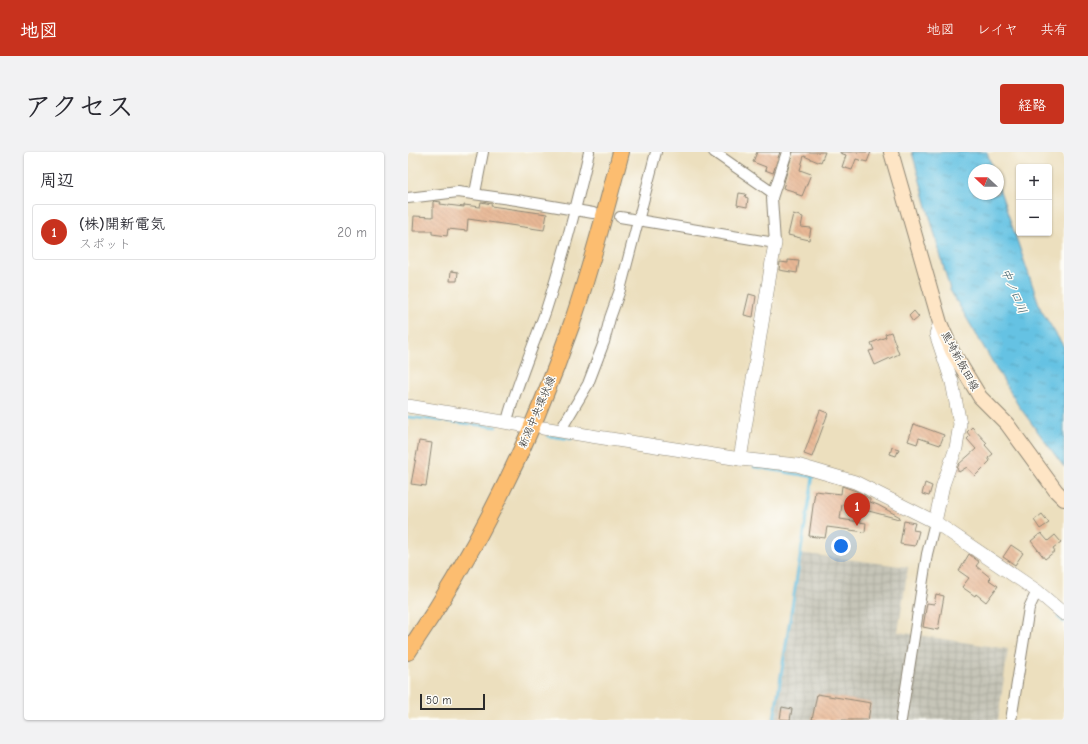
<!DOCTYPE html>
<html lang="ja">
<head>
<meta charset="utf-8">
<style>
  body { margin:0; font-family:"Comic Neue","Klee One",sans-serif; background:#f2f2f3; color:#2b2b33 }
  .controls { position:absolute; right:12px; top:12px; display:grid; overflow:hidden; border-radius:4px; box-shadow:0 1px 3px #0004 }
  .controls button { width:36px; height:36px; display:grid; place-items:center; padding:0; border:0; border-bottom:1px solid #e1e1e2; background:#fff; color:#2b2b33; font:20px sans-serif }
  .compass { position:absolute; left:560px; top:12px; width:36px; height:36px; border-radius:50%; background:#fff; box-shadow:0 1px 3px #0004; rotate:292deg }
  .scale { position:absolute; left:12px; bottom:10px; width:65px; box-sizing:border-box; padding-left:4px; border:2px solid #2b2b2b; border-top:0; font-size:11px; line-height:14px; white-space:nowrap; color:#2b2b2b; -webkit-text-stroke:3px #fdfcf7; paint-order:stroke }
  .you { position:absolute; left:433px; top:394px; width:14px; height:14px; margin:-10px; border:3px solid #fff; border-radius:50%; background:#1a73e8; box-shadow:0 0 0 6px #1a73e833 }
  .badge { display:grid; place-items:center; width:26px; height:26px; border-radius:50%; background:#c8321e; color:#fff; font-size:13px; font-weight:700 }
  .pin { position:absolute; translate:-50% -33px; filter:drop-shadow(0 1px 2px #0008) }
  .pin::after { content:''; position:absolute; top:21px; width:14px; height:12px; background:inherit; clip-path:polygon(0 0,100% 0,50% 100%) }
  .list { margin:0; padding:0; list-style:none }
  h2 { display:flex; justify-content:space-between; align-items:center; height:52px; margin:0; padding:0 16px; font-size:17px }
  h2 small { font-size:13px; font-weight:400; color:#7c7c81 }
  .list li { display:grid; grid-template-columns:26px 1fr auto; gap:12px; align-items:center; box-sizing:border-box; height:56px; margin:0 8px 8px; padding:0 8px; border:1px solid #e1e1e2; border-radius:4px }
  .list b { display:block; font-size:15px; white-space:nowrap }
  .list p { margin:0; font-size:13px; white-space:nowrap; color:#7c7c81 }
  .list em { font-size:13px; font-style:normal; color:#7c7c81 }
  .map { position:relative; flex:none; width:656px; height:568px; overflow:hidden; border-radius:4px }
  header { display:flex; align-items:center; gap:24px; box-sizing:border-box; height:56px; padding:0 20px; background:#c8321e; color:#fff }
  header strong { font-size:19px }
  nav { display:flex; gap:22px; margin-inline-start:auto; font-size:14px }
  .intro { display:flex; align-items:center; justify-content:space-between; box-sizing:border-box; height:96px; padding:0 24px }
  h1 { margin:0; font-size:28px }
  .button { padding:10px 18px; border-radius:4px; background:#c8321e; color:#fff; font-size:14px; font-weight:700 }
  main { display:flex; gap:24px; padding:0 24px }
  aside { flex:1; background:#fff; border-radius:4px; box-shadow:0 1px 3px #0004 }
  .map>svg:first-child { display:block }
  .industrial { fill:url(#industrial-grid) }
  .water { fill:url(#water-ripples); stroke:#487687 }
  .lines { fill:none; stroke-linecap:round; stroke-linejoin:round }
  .stream { stroke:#65c2e3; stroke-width:2.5 }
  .building { fill:url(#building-back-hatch) }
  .minor-casing { stroke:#8c8574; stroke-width:12 }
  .tertiary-casing { stroke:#8c8574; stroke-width:14 }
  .secondary-casing { stroke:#8c8574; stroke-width:16 }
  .primary-casing { stroke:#8c8574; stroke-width:18 }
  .minor { stroke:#fff; stroke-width:10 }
  .tertiary { stroke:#fff; stroke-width:13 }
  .secondary { stroke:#fee5c5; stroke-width:14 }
  .primary { stroke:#fcbd6f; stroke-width:16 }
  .labels { text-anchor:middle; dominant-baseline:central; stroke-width:3; stroke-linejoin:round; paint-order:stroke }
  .street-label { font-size:11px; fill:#2b2b2b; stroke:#fdfcf7 }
  .water-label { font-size:12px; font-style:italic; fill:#3f606b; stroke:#fdfcf7 }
</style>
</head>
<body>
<header>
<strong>地図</strong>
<nav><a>地図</a><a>レイヤ</a><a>共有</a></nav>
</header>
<div class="intro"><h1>アクセス</h1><a class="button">経路</a></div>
<main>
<aside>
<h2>周辺<small></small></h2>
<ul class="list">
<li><span class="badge">1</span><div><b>(株)開新電気</b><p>スポット</p></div><em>20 m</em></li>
</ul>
</aside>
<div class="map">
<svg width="656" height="568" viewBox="0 0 656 568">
  <defs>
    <pattern id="industrial-grid" width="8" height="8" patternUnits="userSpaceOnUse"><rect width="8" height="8" fill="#c6c5b8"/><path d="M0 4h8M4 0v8" fill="none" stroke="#aaa99e"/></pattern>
    <pattern id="water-ripples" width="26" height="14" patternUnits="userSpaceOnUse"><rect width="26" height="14" fill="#65c2e3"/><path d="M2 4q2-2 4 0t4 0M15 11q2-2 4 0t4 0" fill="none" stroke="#539eb8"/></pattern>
    <pattern id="building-back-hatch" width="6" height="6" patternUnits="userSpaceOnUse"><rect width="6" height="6" fill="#e8b895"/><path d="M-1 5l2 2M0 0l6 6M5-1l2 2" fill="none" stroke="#c79e81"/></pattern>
  </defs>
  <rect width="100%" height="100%" fill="#fdfcf7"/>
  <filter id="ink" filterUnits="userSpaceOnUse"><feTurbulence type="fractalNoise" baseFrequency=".025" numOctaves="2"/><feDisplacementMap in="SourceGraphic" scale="8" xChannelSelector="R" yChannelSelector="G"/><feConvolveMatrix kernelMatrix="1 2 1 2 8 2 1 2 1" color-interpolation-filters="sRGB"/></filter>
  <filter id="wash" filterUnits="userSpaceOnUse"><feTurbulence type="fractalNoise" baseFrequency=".012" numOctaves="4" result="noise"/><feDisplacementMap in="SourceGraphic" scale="16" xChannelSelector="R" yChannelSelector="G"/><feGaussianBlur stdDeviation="0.9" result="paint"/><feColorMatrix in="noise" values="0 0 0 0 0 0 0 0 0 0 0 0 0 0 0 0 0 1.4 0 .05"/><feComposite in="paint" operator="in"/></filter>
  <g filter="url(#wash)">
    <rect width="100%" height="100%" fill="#ecdfbe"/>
    <path class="industrial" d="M 391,401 L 500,415 L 490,480 L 600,497 L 590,568 L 364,568 Z"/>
    <path class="water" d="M 504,0 L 579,0 L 585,18 L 566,18 L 566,42 L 590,42 L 590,33 L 633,158 L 656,195 L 656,315 L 610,253 L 542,138 Z"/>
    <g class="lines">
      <g class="stream">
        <path d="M 0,265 L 88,275"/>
        <path d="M 140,284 L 163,287"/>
        <path d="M 346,315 L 406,325"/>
        <path d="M 650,465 L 656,470"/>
        <path d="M 366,568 L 405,324"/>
      </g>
    </g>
    <g id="blocks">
      <g class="building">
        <path d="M 349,0 L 372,0 L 365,21 L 357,18 L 358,15 L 345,10 Z"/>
        <path d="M 385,0 L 417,0 L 413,10 L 411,9 L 410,10 L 396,4 L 392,18 L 403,22 L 394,44 L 388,42 L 388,40 L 375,36 L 377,30 L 376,30 Z"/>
        <path d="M 432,0 L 463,0 L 459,10 L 448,7 L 444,18 L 434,15 L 438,3 L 432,1 Z"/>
        <path d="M 331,41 L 338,42 L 337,45 L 340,46 L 339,55 L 329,53 Z"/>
        <path d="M 26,49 L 33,50 L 32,52 L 56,55 L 56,53 L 72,55 L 73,50 L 84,52 L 83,54 L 139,62 L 136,78 L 60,67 L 59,79 L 40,77 L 39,84 L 24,82 L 24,79 L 5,79 L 6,64 L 25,65 L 25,50 Z"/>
        <path d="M 385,62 L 395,65 L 393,75 L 403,76 L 401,88 L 380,83 Z"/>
        <path d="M 380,108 L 391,109 L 389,121 L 371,118 L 372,110 L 380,111 Z"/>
        <path d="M 43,119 L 50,120 L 49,129 L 42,129 Z"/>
        <path d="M 341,142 L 348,144 L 345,165 L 336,163 Z"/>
        <path d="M 506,159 L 511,165 L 505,170 L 501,164 Z"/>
        <path d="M 483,180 L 491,202 L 467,213 L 461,199 L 466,198 L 463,191 L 478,185 L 477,182 Z"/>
        <path d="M 412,258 L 420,261 L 404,305 L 396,302 Z"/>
        <path d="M 506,272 L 536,283 L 532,293 L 511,286 L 509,292 L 500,289 Z"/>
        <path d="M 564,275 L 579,291 L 577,293 L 585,302 L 580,306 L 582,309 L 567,324 L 559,315 L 551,320 L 549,317 L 551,312 L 568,297 L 559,287 L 562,284 L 559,280 Z"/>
        <path d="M 11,289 L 24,291 L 18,334 L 3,332 Z"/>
        <path d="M 484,295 L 491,297 L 488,304 L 482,302 Z"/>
        <path d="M 517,331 L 524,334 L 521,344 L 514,342 Z"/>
        <path d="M 434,334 L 448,339 L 462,347 L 462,350 L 470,353 L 492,365 L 491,367 L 434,352 L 432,367 L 458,371 L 457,380 L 419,375 L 417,386 L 401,384 L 407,339 L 433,342 Z"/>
        <path d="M 634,362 L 641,371 L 632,377 L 626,368 Z"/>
        <path d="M 496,369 L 507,371 L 505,378 L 511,379 L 507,394 L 492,392 Z"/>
        <path d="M 633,381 L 640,389 L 647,383 L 653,390 L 645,396 L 647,399 L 637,407 L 623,389 Z"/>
        <path d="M 603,393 L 615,401 L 607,413 L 595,405 Z"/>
        <path d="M 561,402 L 571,410 L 568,414 L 583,426 L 581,428 L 590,434 L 578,450 L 568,442 L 567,444 L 554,435 L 561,426 L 551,419 Z"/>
        <path d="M 528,442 L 536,444 L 530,478 L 515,475 L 519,451 L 526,452 Z"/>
        <path d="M 409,542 L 463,551 L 460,568 L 404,568 Z"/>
        <path d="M 374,555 L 384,557 L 382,568 L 372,567 Z"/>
      </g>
    </g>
  </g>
  <g filter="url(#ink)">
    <use href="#blocks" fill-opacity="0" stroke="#8c8574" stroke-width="1"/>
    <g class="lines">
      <g class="minor-casing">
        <g id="minor">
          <path d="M 306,0 L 365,41"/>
          <path d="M 67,41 L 75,0"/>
          <path d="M 0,46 L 50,40 L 109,48 L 185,61"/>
          <path d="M 212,65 L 367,91 L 364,46 L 379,0"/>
          <path d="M 99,269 C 109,231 125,195 138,158 C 155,106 169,53 181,0"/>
          <path d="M 152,279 L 180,232 L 196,190 L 202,166 L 212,138 L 248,0"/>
          <path d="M 493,568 L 519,402 L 527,370"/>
          <path d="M 603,568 L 621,456 L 629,439"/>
        </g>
      </g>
      <g class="tertiary-casing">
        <g id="tertiary">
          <path d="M 0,254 L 114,273"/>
          <path d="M 135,276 L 183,284 L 332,307 L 389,313 L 447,330 L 527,370 L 629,439 L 656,462"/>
          <path d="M 332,307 L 367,91"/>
          <path d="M 527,370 L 535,333 L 548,296 L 552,272 L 544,230 L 528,182 L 532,171"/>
        </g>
      </g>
      <g class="secondary-casing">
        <path id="secondary" d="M 483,0 L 532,171 L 544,199 L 572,245 L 599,272 L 648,339 L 656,347"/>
      </g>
      <g class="primary-casing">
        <path id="primary" d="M 0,500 C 69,399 124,287 164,171 C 183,115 198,58 213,0"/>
      </g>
      <use href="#minor" class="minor"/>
      <use href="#tertiary" class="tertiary"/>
      <use href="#secondary" class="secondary"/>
      <use href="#primary" class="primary"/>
    </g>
  </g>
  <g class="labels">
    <g class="street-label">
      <text transform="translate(552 209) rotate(61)">黒埼新飯田線</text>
      <text transform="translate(129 260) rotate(-67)">新潟中央環状線</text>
    </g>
    <g class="water-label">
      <text transform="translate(606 139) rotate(67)">中ノ口川</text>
    </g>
  </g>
</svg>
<div class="controls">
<button>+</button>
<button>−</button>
</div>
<svg class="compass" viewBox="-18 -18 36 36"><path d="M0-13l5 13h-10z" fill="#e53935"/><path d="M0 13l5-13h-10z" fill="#7c7c81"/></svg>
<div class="scale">50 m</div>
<div class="you"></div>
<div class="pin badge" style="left:449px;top:374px">1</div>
</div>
</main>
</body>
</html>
